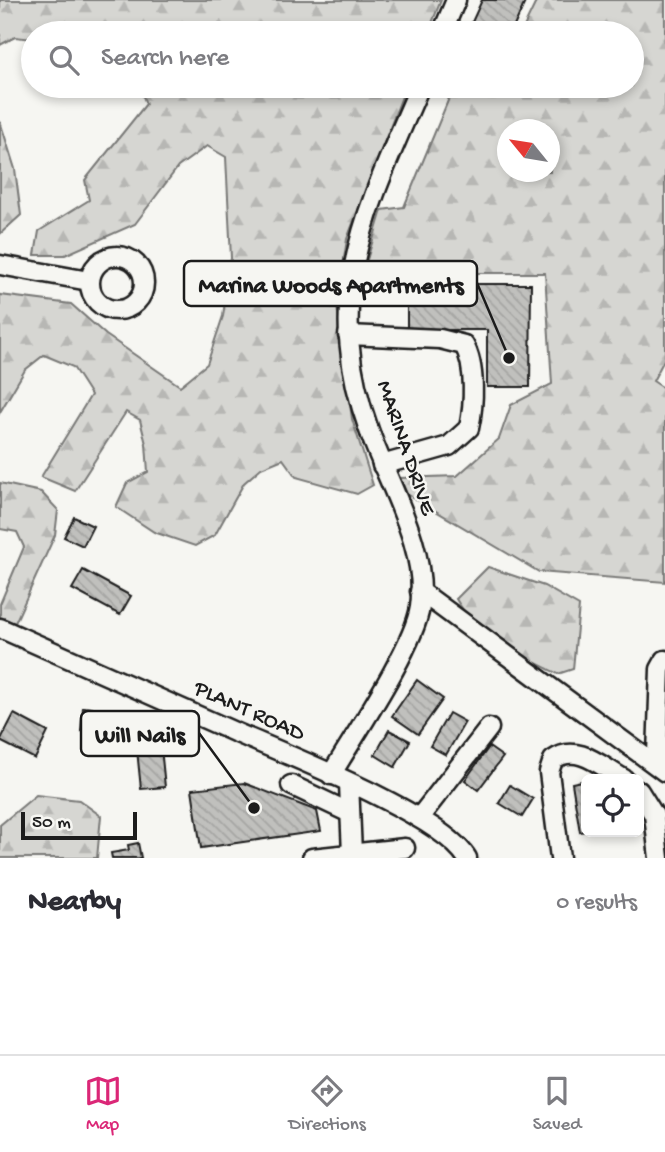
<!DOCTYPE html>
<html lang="en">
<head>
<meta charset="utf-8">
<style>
  body { margin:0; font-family:"Gochi Hand",sans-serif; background:#f2f2f3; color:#2b2b33 }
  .controls { position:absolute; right:21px; bottom:21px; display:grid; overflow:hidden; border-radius:10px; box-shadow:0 4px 10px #0003 }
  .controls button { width:63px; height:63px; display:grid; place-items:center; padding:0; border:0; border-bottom:2px solid #e1e1e2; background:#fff; color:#2b2b33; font:35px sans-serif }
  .compass { position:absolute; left:497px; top:119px; width:63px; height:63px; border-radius:50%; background:#fff; box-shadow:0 4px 10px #0003; rotate:300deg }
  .scale { position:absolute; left:21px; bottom:18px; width:116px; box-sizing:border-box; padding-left:7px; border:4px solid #1c1c1c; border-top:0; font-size:19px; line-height:24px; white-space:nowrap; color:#1c1c1c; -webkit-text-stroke:5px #f6f6f2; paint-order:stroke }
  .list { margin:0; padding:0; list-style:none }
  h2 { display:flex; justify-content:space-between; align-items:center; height:91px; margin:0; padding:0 28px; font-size:30px }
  h2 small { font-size:23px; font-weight:400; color:#7c7c81 }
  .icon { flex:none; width:38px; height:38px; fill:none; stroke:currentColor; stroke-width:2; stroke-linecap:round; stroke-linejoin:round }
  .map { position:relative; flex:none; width:665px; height:858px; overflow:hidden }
  .search { position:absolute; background:#fff; box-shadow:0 4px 10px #0003; left:21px; right:21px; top:21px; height:77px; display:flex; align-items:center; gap:18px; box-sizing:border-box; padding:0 24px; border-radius:38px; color:#7c7c81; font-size:26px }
  .sheet { height:196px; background:#fff }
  nav { display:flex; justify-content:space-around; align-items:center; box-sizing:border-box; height:98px; border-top:2px solid #e1e1e2; background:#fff; font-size:19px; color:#7c7c81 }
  nav a { display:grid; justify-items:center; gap:4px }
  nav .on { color:#db2777 }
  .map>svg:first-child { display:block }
  .forest { fill:url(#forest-firs); stroke:#797977; stroke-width:2; fill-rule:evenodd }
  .building { fill:url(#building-back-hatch); stroke:#1c1c1c; stroke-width:2 }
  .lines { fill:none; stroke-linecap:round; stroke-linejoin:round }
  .minor-casing { stroke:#1c1c1c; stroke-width:23 }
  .minor { stroke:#f6f6f2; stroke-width:18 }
  .labels { text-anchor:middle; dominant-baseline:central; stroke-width:5; stroke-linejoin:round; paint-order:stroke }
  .street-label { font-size:23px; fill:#1c1c1c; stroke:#f6f6f2 }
  .leader { fill:none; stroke:#1c1c1c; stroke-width:2.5 }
  .callout-dot { fill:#1c1c1c; stroke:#f6f6f2; stroke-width:2.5 }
  .callout { fill:#f6f6f2; stroke:#1c1c1c; stroke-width:2.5 }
  .callout-label { font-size:24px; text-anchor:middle; font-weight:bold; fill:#1c1c1c }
</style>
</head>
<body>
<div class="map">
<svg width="665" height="858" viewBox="0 0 665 858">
  <defs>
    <pattern id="forest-firs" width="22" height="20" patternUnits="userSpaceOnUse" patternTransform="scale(1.75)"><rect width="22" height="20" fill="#d6d6d2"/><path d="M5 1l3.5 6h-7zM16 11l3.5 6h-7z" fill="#b7b7b4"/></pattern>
    <pattern id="building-back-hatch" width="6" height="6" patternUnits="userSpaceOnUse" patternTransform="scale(1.75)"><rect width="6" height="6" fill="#c0c0bd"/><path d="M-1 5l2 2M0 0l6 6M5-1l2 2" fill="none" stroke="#a4a4a2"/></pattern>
  </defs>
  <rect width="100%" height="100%" fill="#f6f6f2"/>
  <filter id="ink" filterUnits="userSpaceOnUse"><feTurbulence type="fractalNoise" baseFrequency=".0143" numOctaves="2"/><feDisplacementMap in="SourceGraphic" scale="14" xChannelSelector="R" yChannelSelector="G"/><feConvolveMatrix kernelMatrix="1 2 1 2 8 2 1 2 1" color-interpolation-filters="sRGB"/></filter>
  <g filter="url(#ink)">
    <g class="forest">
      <path d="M 0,0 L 441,0 L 428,33 L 33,33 L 33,39 L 15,37 L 0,45 Z"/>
      <path d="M 537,0 L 665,0 L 665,358 L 653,381 L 665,389 L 665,582 L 539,572 L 407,494 L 400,478 L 457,476 L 499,439 L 511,405 L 552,384 L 545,273 L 363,273 L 382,210 L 404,207 L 454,86 L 632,86 L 632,33 L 521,33 ZM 508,130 L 550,130 L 550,172 L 508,172 Z"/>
      <path d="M 139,86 L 406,86 L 347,239 L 337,306 L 352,419 L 373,485 L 357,494 L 296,477 L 283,459 L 261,468 L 244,483 L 215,535 L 195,546 L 154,532 L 116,507 L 127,483 L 148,472 L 146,444 L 140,420 L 126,412 L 75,491 L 41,477 L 91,395 L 73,367 L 44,355 L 25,370 L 0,412 L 0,295 L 71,304 L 106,335 L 180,386 L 207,364 L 223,316 L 231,258 L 226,157 L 207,146 L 178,167 L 135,224 L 65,255 L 35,255 L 39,231 L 89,200 L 85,180 L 146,104 Z"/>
      <path d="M 0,121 L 15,169 L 21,215 L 0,234 Z"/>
      <path d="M 0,483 L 41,492 L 58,510 L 55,535 L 15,623 L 0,617 L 0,604 L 24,547 L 17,532 L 0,529 Z"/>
      <path d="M 488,567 L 544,586 L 579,606 L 573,669 L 558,674 C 521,655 477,636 456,599 Z"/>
      <path d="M 36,795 L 79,800 L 101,816 L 97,858 L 0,858 L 0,825 Z"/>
    </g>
    <g class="building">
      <path d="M 482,0 L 526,0 L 511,33 L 467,33 Z"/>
      <path d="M 407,284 L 531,284 L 530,387 L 487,387 L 487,330 L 407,330 Z"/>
      <path d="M 74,517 L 93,526 L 83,546 L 64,537 Z"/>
      <path d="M 83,570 L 131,596 L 120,615 L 72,589 Z"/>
      <path d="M 417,680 L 443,699 L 418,734 L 392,716 Z"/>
      <path d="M 83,707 L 107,710 L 104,733 L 81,731 Z"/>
      <path d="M 449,713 L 465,722 L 446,755 L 430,746 Z"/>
      <path d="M 14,714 L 48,732 L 35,759 L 0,741 Z"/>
      <path d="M 389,730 L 410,741 L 395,767 L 375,755 Z"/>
      <path d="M 160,738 L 165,787 L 141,789 L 136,740 Z"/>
      <path d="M 489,747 L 503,757 L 478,790 L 465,780 Z"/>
      <path d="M 586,780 L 586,831 L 580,832 L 572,783 Z"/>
      <path d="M 244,783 L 317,811 L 321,831 L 201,848 L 192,789 Z"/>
      <path d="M 510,785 L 533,799 L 522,817 L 499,803 Z"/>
      <path d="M 138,843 L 141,858 L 112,858 L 111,853 L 129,850 L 128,845 Z"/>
    </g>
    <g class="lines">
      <g class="minor-casing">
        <g id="minor">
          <path d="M 442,33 L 456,0"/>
          <circle cx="117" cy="283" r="27"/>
          <path d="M 0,265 L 89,281"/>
          <path d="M 348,335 L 440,339 L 464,345 C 476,366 474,405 469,428 L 449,446 L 382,465"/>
          <path d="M 420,591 L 665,772"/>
          <path d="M 0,628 C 77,662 153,696 230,730 C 282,753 441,814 467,858"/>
          <path d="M 665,771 L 657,755 L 660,669 L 665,660"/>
          <path d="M 331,775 C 354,736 414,647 420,607 C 428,547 388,485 369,430 C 320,295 368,208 420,86"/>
          <path d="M 349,783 L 352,854"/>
          <path d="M 291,785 L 350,813"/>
          <path d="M 639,791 L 654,815 L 659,858"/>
          <path d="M 419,818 L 489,728"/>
          <path d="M 312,858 L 405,848"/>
          <path d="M 560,858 L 549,772 L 553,760 C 577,742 602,767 624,779"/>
        </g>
      </g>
      <use href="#minor" class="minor"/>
    </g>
  </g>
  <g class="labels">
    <g class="street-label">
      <text transform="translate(405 448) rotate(71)">MARINA DRIVE</text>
      <text transform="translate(249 712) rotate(24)">PLANT ROAD</text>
    </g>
  </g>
  <path class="leader" d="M509 358L477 283M254 808L199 733"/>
  <g class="callout-dot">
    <circle cx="509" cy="358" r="7"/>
    <circle cx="254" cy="808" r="7"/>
  </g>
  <g class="callout">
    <rect x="184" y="261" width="293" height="45" rx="7"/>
    <rect x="81" y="711" width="118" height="45" rx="7"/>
  </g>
  <g class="callout-label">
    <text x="331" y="292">Marina Woods Apartments</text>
    <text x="140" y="742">Will Nails</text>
  </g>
</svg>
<div class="controls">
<button><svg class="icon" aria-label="locate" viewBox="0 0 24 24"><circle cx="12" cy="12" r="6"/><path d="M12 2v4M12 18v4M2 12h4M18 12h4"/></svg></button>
</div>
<svg class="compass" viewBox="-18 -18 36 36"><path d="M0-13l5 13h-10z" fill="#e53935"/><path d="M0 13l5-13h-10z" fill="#7c7c81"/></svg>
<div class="scale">50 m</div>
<div class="search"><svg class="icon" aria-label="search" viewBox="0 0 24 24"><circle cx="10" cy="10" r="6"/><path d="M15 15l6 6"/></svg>Search here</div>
</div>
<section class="sheet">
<h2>Nearby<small>0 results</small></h2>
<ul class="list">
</ul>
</section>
<nav>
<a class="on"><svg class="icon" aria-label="map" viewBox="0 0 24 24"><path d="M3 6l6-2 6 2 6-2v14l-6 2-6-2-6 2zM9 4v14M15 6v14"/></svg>Map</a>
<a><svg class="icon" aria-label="directions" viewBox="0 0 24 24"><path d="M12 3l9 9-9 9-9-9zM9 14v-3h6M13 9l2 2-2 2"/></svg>Directions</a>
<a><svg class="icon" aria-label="saved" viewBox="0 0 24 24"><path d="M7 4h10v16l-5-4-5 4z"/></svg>Saved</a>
</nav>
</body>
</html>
